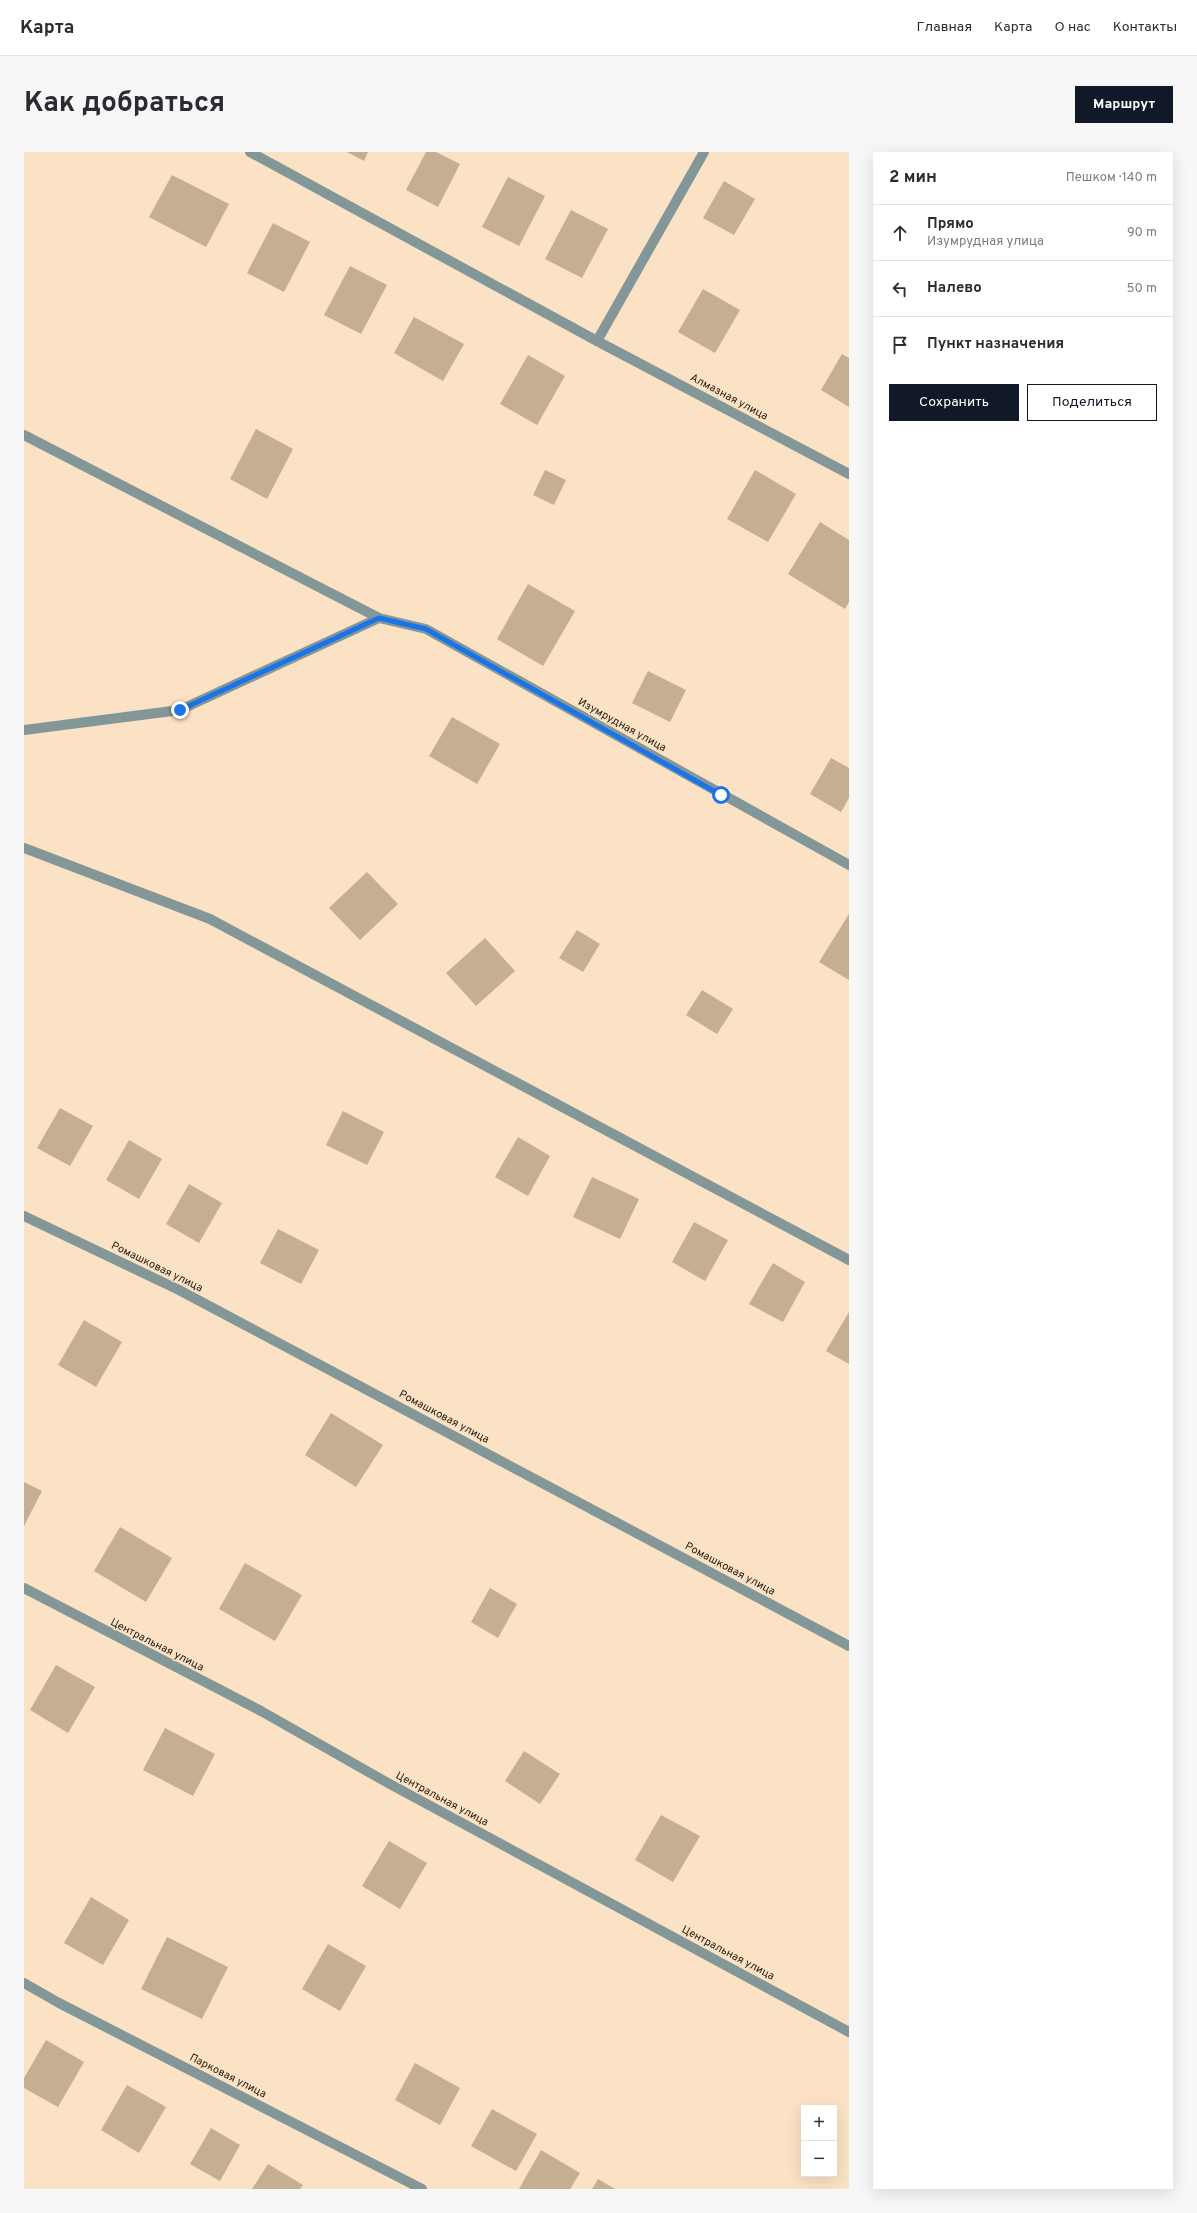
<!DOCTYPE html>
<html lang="ru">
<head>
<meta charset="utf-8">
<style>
  body { margin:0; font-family:Overpass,sans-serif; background:#f7f7f7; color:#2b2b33 }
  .controls { position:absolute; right:12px; bottom:12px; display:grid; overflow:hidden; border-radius:0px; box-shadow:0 4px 16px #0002 }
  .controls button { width:36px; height:36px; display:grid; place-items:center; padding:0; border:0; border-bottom:1px solid #e1e1e2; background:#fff; color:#2b2b33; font:20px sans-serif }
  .stop { position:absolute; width:12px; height:12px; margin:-9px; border:3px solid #1a73e8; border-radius:50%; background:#fff }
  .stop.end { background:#1a73e8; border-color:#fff; box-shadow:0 1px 4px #0008 }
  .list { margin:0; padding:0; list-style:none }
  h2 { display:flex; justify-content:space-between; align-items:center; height:52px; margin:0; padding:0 16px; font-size:17px }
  h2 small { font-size:13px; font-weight:400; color:#7c7c81 }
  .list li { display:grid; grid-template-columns:26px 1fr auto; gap:12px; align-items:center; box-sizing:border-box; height:56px; padding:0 16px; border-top:1px solid #e1e1e2 }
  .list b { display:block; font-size:15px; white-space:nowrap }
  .list p { margin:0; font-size:13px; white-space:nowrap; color:#7c7c81 }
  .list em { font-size:13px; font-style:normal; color:#7c7c81 }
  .actions { display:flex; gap:8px; padding:12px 16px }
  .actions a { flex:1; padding:9px 0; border:1px solid #111827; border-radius:0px; text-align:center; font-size:14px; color:#111827 }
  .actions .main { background:#111827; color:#fff }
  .icon { flex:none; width:22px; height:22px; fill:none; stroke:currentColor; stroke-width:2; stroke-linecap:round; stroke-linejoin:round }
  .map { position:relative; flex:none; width:825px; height:2037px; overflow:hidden; border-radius:0px }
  header { display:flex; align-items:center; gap:24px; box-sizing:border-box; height:56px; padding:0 20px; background:#fff; border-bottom:1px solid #e1e1e2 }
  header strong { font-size:19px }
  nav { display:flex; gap:22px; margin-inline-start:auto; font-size:14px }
  .intro { display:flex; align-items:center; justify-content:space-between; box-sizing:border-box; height:96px; padding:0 24px }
  h1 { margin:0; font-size:28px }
  .button { padding:10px 18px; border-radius:0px; background:#111827; color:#fff; font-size:14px; font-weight:700 }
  main { display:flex; gap:24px; padding:0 24px }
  aside { flex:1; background:#fff; border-radius:0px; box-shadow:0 4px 16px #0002 }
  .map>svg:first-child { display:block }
  .building { fill:#c6ae92 }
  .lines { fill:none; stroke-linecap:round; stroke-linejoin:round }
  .service { stroke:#849798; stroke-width:10 }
  .minor { stroke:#849798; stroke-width:10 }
  .route { stroke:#1a73e8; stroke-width:5 }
  .labels { text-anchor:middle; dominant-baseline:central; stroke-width:3; stroke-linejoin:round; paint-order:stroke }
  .street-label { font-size:11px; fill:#241b10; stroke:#fbe2c4 }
</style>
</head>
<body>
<header>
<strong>Карта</strong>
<nav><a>Главная</a><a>Карта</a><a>О нас</a><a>Контакты</a></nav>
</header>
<div class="intro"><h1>Как добраться</h1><a class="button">Маршрут</a></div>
<main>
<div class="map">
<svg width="825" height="2037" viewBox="0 0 825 2037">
  <rect width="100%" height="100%" fill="#fbe2c4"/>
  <g class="building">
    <path d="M 323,0 L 344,0 L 340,9 Z"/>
    <path d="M 402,0 L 412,0 L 436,12 L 414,55 L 382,38 Z"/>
    <path d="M 148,23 L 205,52 L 182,95 L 125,65 Z"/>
    <path d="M 484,25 L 521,44 L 495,94 L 458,75 Z"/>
    <path d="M 700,29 L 731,47 L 710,83 L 679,66 Z"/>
    <path d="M 547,58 L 584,77 L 558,126 L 521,107 Z"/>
    <path d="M 249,71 L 286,90 L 260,140 L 223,121 Z"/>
    <path d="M 326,114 L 363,133 L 337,182 L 300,163 Z"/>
    <path d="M 679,137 L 716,158 L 691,201 L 654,180 Z"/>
    <path d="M 390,165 L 440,192 L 419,229 L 370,201 Z"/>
    <path d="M 818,202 L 825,206 L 825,255 L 797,238 Z"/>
    <path d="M 504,203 L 541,224 L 513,273 L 476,252 Z"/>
    <path d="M 232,277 L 269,297 L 243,347 L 206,327 Z"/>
    <path d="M 521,318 L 542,328 L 530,353 L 509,343 Z"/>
    <path d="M 731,318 L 772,342 L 744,390 L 703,367 Z"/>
    <path d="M 796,370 L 825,388 L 825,450 L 821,457 L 764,422 Z"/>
    <path d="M 504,432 L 551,459 L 519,514 L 473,487 Z"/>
    <path d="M 624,519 L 662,538 L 646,570 L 608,551 Z"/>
    <path d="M 428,565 L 476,592 L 453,632 L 405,604 Z"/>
    <path d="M 807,606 L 825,616 L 825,646 L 817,660 L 786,642 Z"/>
    <path d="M 343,720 L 374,752 L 336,788 L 305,756 Z"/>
    <path d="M 825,762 L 825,828 L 795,810 Z"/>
    <path d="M 553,778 L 576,792 L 559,820 L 535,806 Z"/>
    <path d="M 461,786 L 491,819 L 452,854 L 422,821 Z"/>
    <path d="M 678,838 L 709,857 L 693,882 L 662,863 Z"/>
    <path d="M 36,956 L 69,974 L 46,1014 L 13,996 Z"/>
    <path d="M 319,959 L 360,980 L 343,1013 L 302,993 Z"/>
    <path d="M 494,985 L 526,1004 L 504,1044 L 471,1025 Z"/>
    <path d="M 105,988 L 138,1007 L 115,1047 L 82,1028 Z"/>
    <path d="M 568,1025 L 615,1047 L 596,1087 L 549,1065 Z"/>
    <path d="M 165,1032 L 198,1051 L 175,1091 L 142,1072 Z"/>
    <path d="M 670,1070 L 704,1088 L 681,1129 L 648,1110 Z"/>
    <path d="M 254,1077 L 295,1098 L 277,1132 L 236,1111 Z"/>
    <path d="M 749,1111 L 781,1130 L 759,1170 L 725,1152 Z"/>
    <path d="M 825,1160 L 825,1212 L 802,1199 Z"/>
    <path d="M 60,1168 L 98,1190 L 72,1235 L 34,1213 Z"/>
    <path d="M 307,1261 L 359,1293 L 332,1335 L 281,1303 Z"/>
    <path d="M 0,1330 L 18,1339 L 0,1374 Z"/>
    <path d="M 96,1375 L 148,1406 L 122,1450 L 70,1419 Z"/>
    <path d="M 221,1411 L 278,1443 L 251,1489 L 195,1457 Z"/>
    <path d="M 466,1436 L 493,1452 L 474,1486 L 447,1470 Z"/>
    <path d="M 32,1513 L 71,1535 L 44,1581 L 6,1558 Z"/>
    <path d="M 141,1576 L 191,1602 L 169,1644 L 119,1618 Z"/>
    <path d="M 500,1599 L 536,1622 L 516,1652 L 481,1629 Z"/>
    <path d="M 637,1663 L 676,1684 L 649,1730 L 611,1708 Z"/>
    <path d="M 365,1689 L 403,1711 L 376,1757 L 338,1734 Z"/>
    <path d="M 67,1745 L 105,1768 L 79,1813 L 40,1791 Z"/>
    <path d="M 143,1785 L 204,1815 L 178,1867 L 117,1837 Z"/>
    <path d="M 304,1792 L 342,1814 L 316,1859 L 278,1837 Z"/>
    <path d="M 22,1888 L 60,1910 L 34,1955 L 0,1936 L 0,1926 Z"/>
    <path d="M 391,1911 L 436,1936 L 416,1973 L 371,1948 Z"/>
    <path d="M 103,1933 L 142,1955 L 115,2001 L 77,1978 Z"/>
    <path d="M 468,1957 L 513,1982 L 492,2019 L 447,1994 Z"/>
    <path d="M 187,1976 L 216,1993 L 196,2029 L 166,2012 Z"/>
    <path d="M 517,1998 L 556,2021 L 546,2037 L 495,2037 Z"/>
    <path d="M 244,2012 L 279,2033 L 276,2037 L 228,2037 Z"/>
    <path d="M 574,2027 L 591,2037 L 568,2037 Z"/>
  </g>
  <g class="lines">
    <g class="service">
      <path d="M 573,189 L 680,0"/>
      <path d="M 0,578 L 156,558 L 355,466"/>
    </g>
    <g class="minor">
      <path d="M 226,0 L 573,189 L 825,322"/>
      <path d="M 0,283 L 355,466 L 402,477 L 825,713"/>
      <path d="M 0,696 L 186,767 L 825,1108"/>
      <path d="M 0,1064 L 155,1138 L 825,1494"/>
      <path d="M 0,1436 L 237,1559 L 364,1631 L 825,1880"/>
      <path d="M 0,1831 L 35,1851 L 398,2037"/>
    </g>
  </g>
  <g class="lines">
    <path class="route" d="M 156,558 L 355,466 L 402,477 L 697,643"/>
  </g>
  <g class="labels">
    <g class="street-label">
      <text transform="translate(705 245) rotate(28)">Алмазная улица</text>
      <text transform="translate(598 573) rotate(29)">Изумрудная улица</text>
      <text transform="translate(133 1115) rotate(26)">Ромашковая улица</text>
      <text transform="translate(420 1265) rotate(28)">Ромашковая улица</text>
      <text transform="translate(706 1417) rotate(28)">Ромашковая улица</text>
      <text transform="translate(133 1493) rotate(27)">Центральная улица</text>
      <text transform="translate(418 1647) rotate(28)">Центральная улица</text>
      <text transform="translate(704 1801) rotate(28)">Центральная улица</text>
      <text transform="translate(204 1924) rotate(27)">Парковая улица</text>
    </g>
  </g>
</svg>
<div class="controls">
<button>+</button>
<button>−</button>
</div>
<div class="stop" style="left:697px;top:643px"></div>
<div class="stop end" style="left:156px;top:558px"></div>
</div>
<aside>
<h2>2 мин<small>Пешком · 140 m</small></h2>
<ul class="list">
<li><svg class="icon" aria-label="ahead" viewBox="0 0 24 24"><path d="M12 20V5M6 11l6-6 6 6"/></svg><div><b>Прямо</b><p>Изумрудная улица</p></div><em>90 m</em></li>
<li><svg class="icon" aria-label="left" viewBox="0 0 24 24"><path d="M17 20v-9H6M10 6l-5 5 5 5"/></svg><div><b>Налево</b></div><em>50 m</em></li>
<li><svg class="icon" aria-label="arrive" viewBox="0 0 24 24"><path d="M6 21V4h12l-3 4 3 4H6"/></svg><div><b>Пункт назначения</b></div></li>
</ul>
<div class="actions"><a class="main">Сохранить</a><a>Поделиться</a></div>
</aside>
</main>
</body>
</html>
